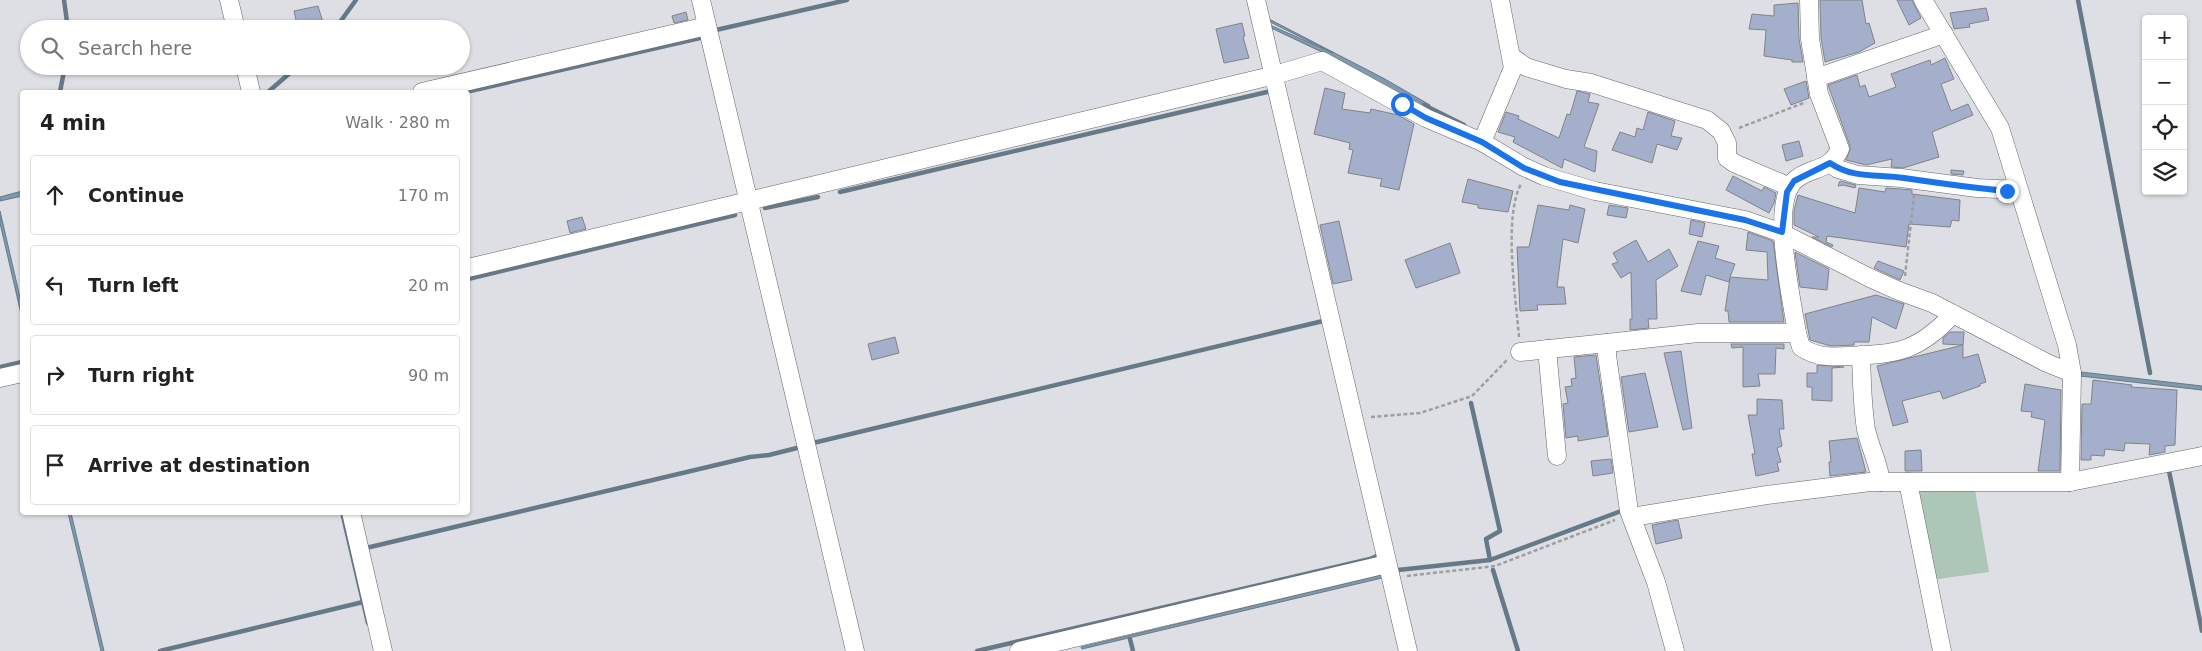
<!DOCTYPE html>
<html lang="en">
<head>
<meta charset="utf-8">
<style>
  body { margin:0; font-family:"DejaVu Sans",sans-serif; background:#f2f2f2; color:#222 }
  .controls { position:absolute; right:15px; top:15px; display:grid; overflow:hidden; border-radius:5px; box-shadow:0 1px 4px #0004 }
  .controls button { width:45px; height:45px; display:grid; place-items:center; padding:0; border:0; border-bottom:1px solid #e0e0e0; background:#fff; color:#222; font:25px sans-serif }
  .stop { position:absolute; width:15px; height:15px; margin:-11px; border:4px solid #1a73e8; border-radius:50%; background:#fff }
  .stop.end { background:#1a73e8; border-color:#fff; box-shadow:0 1px 5px #0008 }
  .list { margin:0; padding:0; list-style:none }
  h2 { display:flex; justify-content:space-between; align-items:center; height:65px; margin:0; padding:0 20px; font-size:21px }
  h2 small { font-size:16px; font-weight:400; color:#767676 }
  .list li { display:grid; grid-template-columns:32px 1fr auto; gap:15px; align-items:center; box-sizing:border-box; height:80px; margin:0 10px 10px; padding:0 10px; border:1px solid #e0e0e0; border-radius:5px }
  .list b { display:block; font-size:19px; white-space:nowrap }
  .list em { font-size:16px; font-style:normal; color:#767676 }
  .icon { flex:none; width:28px; height:28px; fill:none; stroke:currentColor; stroke-width:2; stroke-linecap:round; stroke-linejoin:round }
  .map { position:relative; flex:none; width:2202px; height:651px; overflow:hidden }
  .search { position:absolute; background:#fff; box-shadow:0 1px 4px #0004; left:20px; top:20px; width:450px; height:55px; display:flex; align-items:center; gap:12px; box-sizing:border-box; padding:0 18px; border-radius:28px; color:#767676; font-size:19px }
  .panel { position:absolute; background:#fff; box-shadow:0 1px 4px #0004; left:20px; top:90px; width:450px; height:425px; border-radius:5px }
  .map>svg:first-child { display:block }
  .green { fill:#acc6b8 }
  .water { fill:#7f9aae; stroke:#667988 }
  .lines { fill:none; stroke-linecap:round; stroke-linejoin:round }
  .stream { stroke:#667988; stroke-width:4.5 }
  .building { fill:#a3afcb; stroke:#818387 }
  .minor-casing { stroke:#65666a; stroke-width:19 }
  .path { stroke:#9d9ea2; stroke-width:2.5; stroke-dasharray:4 2.5; stroke-linecap:butt }
  .minor { stroke:#fff; stroke-width:18 }
  .route { stroke:#1a73e8; stroke-width:6 }
</style>
</head>
<body>
<div class="map">
<svg width="2202" height="651" viewBox="0 0 2202 651">
  <rect width="100%" height="100%" fill="#dedfe4"/>
  <path class="green" d="M 1974,484 L 1989,572 L 1931,580 L 1917,490 Z"/>
  <g class="water">
    <path d="M 1269,19 L 1383,78 L 1430,105 L 1427,110 L 1345,63 L 1269,27 L 1270,25 L 1333,53 L 1268,21 Z"/>
    <path d="M 22,191 L 22,196 L 0,201 L 0,197 Z"/>
    <path d="M 0,211 L 22,306 L 22,318 L 0,223 Z"/>
    <path d="M 2081,372 L 2202,386 L 2202,390 L 2080,376 Z"/>
    <path d="M 68,513 L 71,513 L 104,651 L 101,651 Z"/>
    <path d="M 1381,575 L 1382,578 L 1082,649 L 1081,647 Z"/>
  </g>
  <g class="lines">
    <g class="stream">
      <path d="M 64,0 L 68,29"/>
      <path d="M 2078,0 L 2150,373"/>
      <path d="M 335,29 L 356,0"/>
      <path d="M 716,30 L 847,0"/>
      <path d="M 60,92 L 65,66"/>
      <path d="M 268,92 L 298,66"/>
      <path d="M 466,92 L 700,38"/>
      <path d="M 1424,105 L 1464,125"/>
      <path d="M 840,192 L 1267,92"/>
      <path d="M 765,208 L 818,197"/>
      <path d="M 468,279 L 735,215"/>
      <path d="M 0,367 L 22,362"/>
      <path d="M 1471,403 L 1500,531 L 1486,539 L 1490,560"/>
      <path d="M 813,443 L 1323,321"/>
      <path d="M 2169,471 L 2202,631"/>
      <path d="M 342,512 L 368,623"/>
      <path d="M 366,548 L 750,457 L 769,455 L 797,448"/>
      <path d="M 1398,570 L 1490,560 L 1624,510"/>
      <path d="M 1493,570 L 1518,651"/>
      <path d="M 1130,639 L 1133,651"/>
      <path d="M 160,651 L 363,602"/>
      <path d="M 977,651 L 1370,559 L 1379,555 L 1378,552"/>
    </g>
  </g>
  <g class="building">
    <path d="M 1820,0 L 1862,0 L 1866,24 L 1869,23 L 1875,43 L 1859,52 L 1825,62 L 1821,38 Z"/>
    <path d="M 1897,0 L 1912,0 L 1921,18 L 1909,25 Z"/>
    <path d="M 1798,3 L 1799,39 L 1803,62 L 1792,62 L 1792,60 L 1764,56 L 1766,30 L 1749,29 L 1752,14 L 1774,16 L 1774,5 Z"/>
    <path d="M 318,6 L 325,29 L 298,29 L 294,11 Z"/>
    <path d="M 1986,8 L 1989,20 L 1969,24 L 1970,27 L 1954,29 L 1950,13 Z"/>
    <path d="M 686,12 L 688,20 L 674,23 L 672,16 Z"/>
    <path d="M 1242,23 L 1245,36 L 1243,37 L 1249,58 L 1224,63 L 1216,29 Z"/>
    <path d="M 1945,58 L 1954,79 L 1941,84 L 1951,111 L 1968,104 L 1973,115 L 1932,132 L 1939,157 L 1903,168 L 1891,167 L 1892,159 L 1866,165 L 1846,160 L 1850,150 L 1850,146 L 1828,85 L 1857,75 L 1860,87 L 1865,85 L 1869,97 L 1896,87 L 1891,74 L 1930,60 L 1931,65 Z"/>
    <path d="M 1806,81 L 1809,98 L 1791,105 L 1784,89 Z"/>
    <path d="M 1325,88 L 1345,93 L 1342,109 L 1370,113 L 1371,109 L 1398,115 L 1414,124 L 1399,190 L 1380,186 L 1382,179 L 1348,173 L 1353,150 L 1349,149 L 1350,143 L 1314,134 Z"/>
    <path d="M 1577,91 L 1590,94 L 1588,102 L 1599,104 L 1584,147 L 1597,151 L 1595,172 L 1564,159 L 1562,168 L 1513,142 L 1515,137 L 1498,132 L 1506,112 L 1519,116 L 1518,119 L 1559,138 L 1567,114 L 1570,115 Z"/>
    <path d="M 1648,112 L 1675,121 L 1671,136 L 1682,138 L 1677,150 L 1657,144 L 1652,163 L 1612,150 L 1620,132 L 1635,137 L 1637,128 L 1643,130 Z"/>
    <path d="M 1799,141 L 1803,156 L 1786,161 L 1782,145 Z"/>
    <path d="M 1951,170 L 1964,171 L 1963,175 L 1951,174 Z"/>
    <path d="M 1733,176 L 1762,191 L 1764,187 L 1776,193 L 1774,203 L 1769,213 L 1726,190 Z"/>
    <path d="M 1468,179 L 1513,191 L 1508,212 L 1478,208 L 1478,205 L 1462,202 Z"/>
    <path d="M 1840,181 L 1856,185 L 1855,188 L 1843,185 L 1838,186 Z"/>
    <path d="M 1859,188 L 1885,192 L 1886,188 L 1900,189 L 1912,190 L 1912,194 L 1960,200 L 1959,221 L 1952,220 L 1950,227 L 1909,224 L 1906,247 L 1827,236 L 1826,242 L 1833,245 L 1832,247 L 1812,237 L 1819,237 L 1794,225 L 1794,211 L 1798,195 L 1855,213 Z"/>
    <path d="M 1538,205 L 1569,210 L 1570,205 L 1585,209 L 1578,243 L 1563,239 L 1557,287 L 1564,287 L 1566,304 L 1537,305 L 1538,310 L 1520,311 L 1517,247 L 1529,247 Z"/>
    <path d="M 1609,205 L 1628,208 L 1626,218 L 1607,215 Z"/>
    <path d="M 582,217 L 586,229 L 570,233 L 567,221 Z"/>
    <path d="M 1691,220 L 1705,223 L 1702,237 L 1689,234 Z"/>
    <path d="M 1339,221 L 1352,280 L 1333,284 L 1320,225 Z"/>
    <path d="M 1748,232 L 1773,241 L 1784,322 L 1729,322 L 1728,311 L 1725,311 L 1730,278 L 1729,282 L 1706,275 L 1701,295 L 1681,291 L 1698,241 L 1719,246 L 1715,258 L 1735,264 L 1730,277 L 1768,280 L 1767,252 L 1746,250 Z"/>
    <path d="M 1636,240 L 1648,262 L 1669,249 L 1678,266 L 1656,280 L 1657,319 L 1648,319 L 1649,328 L 1630,330 L 1630,319 L 1632,319 L 1631,272 L 1621,278 L 1612,264 L 1618,262 L 1613,253 Z"/>
    <path d="M 1450,243 L 1460,273 L 1416,288 L 1405,260 Z"/>
    <path d="M 1795,252 L 1829,269 L 1827,290 L 1800,287 Z"/>
    <path d="M 1878,261 L 1904,271 L 1900,280 L 1874,268 Z"/>
    <path d="M 1876,295 L 1904,304 L 1896,329 L 1872,317 L 1869,342 L 1854,342 L 1854,345 L 1831,346 L 1810,340 L 1805,314 Z"/>
    <path d="M 1950,332 L 1964,332 L 1963,345 L 1943,344 L 1943,338 Z"/>
    <path d="M 895,337 L 899,353 L 872,360 L 868,344 Z"/>
    <path d="M 1731,344 L 1784,344 L 1784,349 L 1776,348 L 1775,374 L 1758,374 L 1760,386 L 1743,387 L 1743,347 L 1732,348 Z"/>
    <path d="M 1963,345 L 1963,358 L 1978,354 L 1986,382 L 1980,384 L 1980,386 L 1943,399 L 1940,391 L 1902,401 L 1908,422 L 1893,426 L 1877,366 Z"/>
    <path d="M 1681,351 L 1692,428 L 1683,430 L 1664,353 Z"/>
    <path d="M 1596,355 L 1608,436 L 1578,441 L 1578,436 L 1566,438 L 1563,404 L 1568,403 L 1565,387 L 1572,386 L 1571,379 L 1576,378 L 1574,357 Z"/>
    <path d="M 1817,365 L 1844,367 L 1832,368 L 1832,401 L 1812,400 L 1812,387 L 1807,387 L 1807,373 L 1817,373 Z"/>
    <path d="M 1645,373 L 1658,427 L 1629,432 L 1621,377 Z"/>
    <path d="M 2093,380 L 2132,385 L 2131,387 L 2177,390 L 2175,445 L 2165,446 L 2165,452 L 2149,455 L 2150,444 L 2125,443 L 2124,451 L 2105,449 L 2104,456 L 2091,455 L 2091,460 L 2081,460 L 2082,404 L 2091,404 Z"/>
    <path d="M 2025,384 L 2061,390 L 2060,471 L 2038,471 L 2045,420 L 2031,417 L 2032,412 L 2021,411 Z"/>
    <path d="M 1757,399 L 1782,400 L 1784,429 L 1779,429 L 1782,446 L 1777,448 L 1781,462 L 1777,463 L 1779,471 L 1756,476 L 1752,454 L 1755,454 L 1748,415 L 1757,415 Z"/>
    <path d="M 1857,438 L 1866,472 L 1830,476 L 1829,462 L 1831,462 L 1829,441 Z"/>
    <path d="M 1921,450 L 1922,471 L 1905,471 L 1905,451 Z"/>
    <path d="M 1611,459 L 1613,473 L 1593,476 L 1591,461 Z"/>
    <path d="M 1678,520 L 1682,538 L 1656,544 L 1652,525 Z"/>
  </g>
  <g class="lines">
    <g class="minor-casing">
      <g id="minor">
        <path d="M 229,0 L 236,29"/>
        <path d="M 701,0 L 855,651"/>
        <path d="M 1256,0 L 1408,651"/>
        <path d="M 1809,0 L 1810,39 L 1819,94 L 1840,149 C 1829,173 1809,166 1794,181 C 1770,205 1792,300 1797,333 L 1801,347 C 1817,358 1831,357 1850,356 C 1898,354 1919,351 1953,314"/>
        <path d="M 1923,0 L 2000,128 L 2067,345 L 2072,373 L 2070,482"/>
        <path d="M 1512,57 L 1526,67 L 1566,79 L 1591,83 L 1707,120 L 1721,131 L 1727,143 L 1727,158 L 1734,163 L 1790,187"/>
        <path d="M 245,66 L 251,92"/>
        <path d="M 1816,78 L 1944,34"/>
        <path d="M 422,92 L 707,26"/>
        <path d="M 1482,142 L 1513,68 L 1500,0"/>
        <path d="M 1830,163 L 1838,169 L 1858,175 L 1901,178 L 1977,188 L 2018,190"/>
        <path d="M 468,268 L 1275,75 L 1322,61 L 1426,118 L 1482,142 L 1524,167 L 1544,176 L 1595,191 L 1745,220 L 1782,233 L 1870,278 L 1899,291 L 1932,303 L 2047,363 L 2072,373"/>
        <path d="M 1547,349 L 1557,456"/>
        <path d="M 1520,352 L 1607,343"/>
        <path d="M 1861,355 C 1862,380 1862,405 1866,429 C 1870,448 1879,464 1881,482"/>
        <path d="M 0,378 L 22,373"/>
        <path d="M 1908,482 L 1942,651"/>
        <path d="M 351,512 L 383,651"/>
        <path d="M 1632,517 L 1767,495 L 1870,482 L 2070,482 L 2202,456"/>
        <path d="M 1019,651 L 1387,564"/>
        <path d="M 1675,651 L 1656,582 L 1629,511 L 1607,355 L 1607,343 L 1698,333 L 1797,333"/>
      </g>
    </g>
    <g class="path">
      <path d="M 1739,128 L 1806,102"/>
      <path d="M 1905,276 L 1914,195"/>
      <path d="M 1519,337 C 1516,299 1503,217 1521,184"/>
      <path d="M 1371,417 L 1420,413 L 1472,396 L 1507,360"/>
      <path d="M 1407,576 L 1495,566 L 1615,520"/>
    </g>
    <use href="#minor" class="minor"/>
  </g>
  <g class="lines">
    <path class="route" d="M 1402,104 L 1426,118 L 1482,142 L 1524,168 L 1560,182 L 1745,220 L 1782,232 L 1787,192 L 1794,181 L 1830,163 C 1853,179 1878,174 1904,178 C 1938,183 1972,188 2007,191"/>
  </g>
</svg>
<div class="controls">
<button>+</button>
<button>−</button>
<button><svg class="icon" aria-label="locate" viewBox="0 0 24 24"><circle cx="12" cy="12" r="6"/><path d="M12 2v4M12 18v4M2 12h4M18 12h4"/></svg></button>
<button><svg class="icon" aria-label="layers" viewBox="0 0 24 24"><path d="M12 4l9 5-9 5-9-5zM3 14l9 5 9-5"/></svg></button>
</div>
<div class="stop" style="left:1402px;top:104px"></div>
<div class="stop end" style="left:2007px;top:191px"></div>
<div class="search"><svg class="icon" aria-label="search" viewBox="0 0 24 24"><circle cx="10" cy="10" r="6"/><path d="M15 15l6 6"/></svg>Search here</div>
<section class="panel">
<h2>4 min<small>Walk · 280 m</small></h2>
<ul class="list">
<li><svg class="icon" aria-label="ahead" viewBox="0 0 24 24"><path d="M12 20V5M6 11l6-6 6 6"/></svg><div><b>Continue</b></div><em>170 m</em></li>
<li><svg class="icon" aria-label="left" viewBox="0 0 24 24"><path d="M17 20v-9H6M10 6l-5 5 5 5"/></svg><div><b>Turn left</b></div><em>20 m</em></li>
<li><svg class="icon" aria-label="right" viewBox="0 0 24 24"><path d="M7 20v-9h11M14 6l5 5-5 5"/></svg><div><b>Turn right</b></div><em>90 m</em></li>
<li><svg class="icon" aria-label="arrive" viewBox="0 0 24 24"><path d="M6 21V4h12l-3 4 3 4H6"/></svg><div><b>Arrive at destination</b></div></li>
</ul>
</section>
</div>
</body>
</html>
